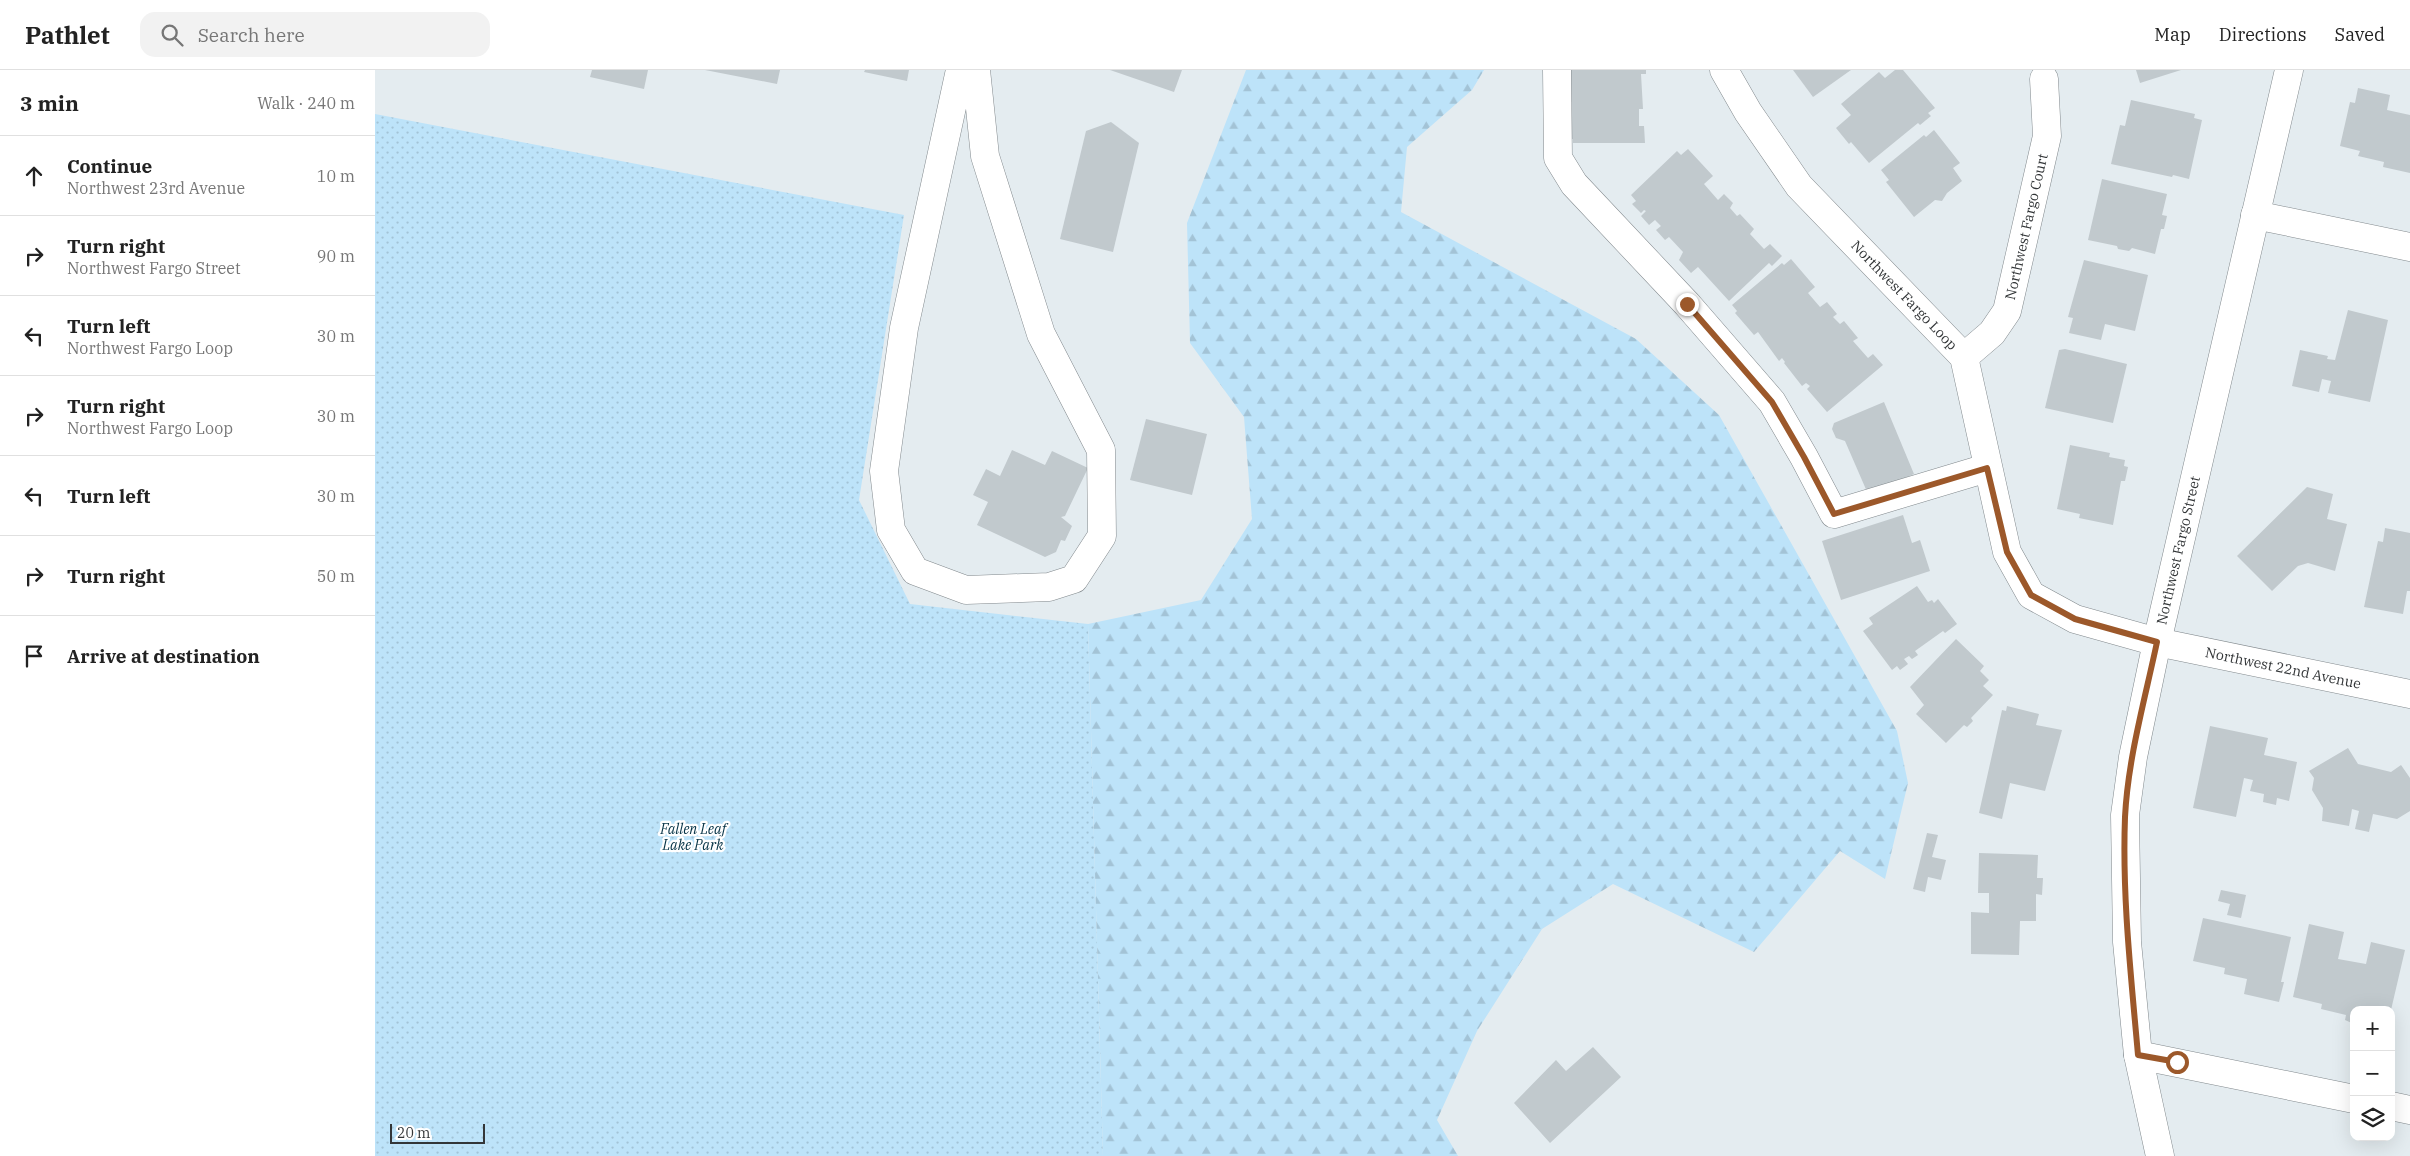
<!DOCTYPE html>
<html lang="en">
<head>
<meta charset="utf-8">
<style>
  body { margin:0; font-family:"IBM Plex Serif",serif; background:#f2f2f2; color:#222 }
  .controls { position:absolute; right:15px; bottom:15px; display:grid; overflow:hidden; border-radius:10px; box-shadow:0 5px 20px #0002 }
  .controls button { width:45px; height:45px; display:grid; place-items:center; padding:0; border:0; border-bottom:1px solid #e0e0e0; background:#fff; color:#222; font:25px sans-serif }
  .scale { position:absolute; left:15px; bottom:12px; width:95px; box-sizing:border-box; padding-left:5px; border:2px solid #333638; border-top:0; font-size:14px; line-height:18px; white-space:nowrap; color:#333638; -webkit-text-stroke:4px #fff; paint-order:stroke }
  .stop { position:absolute; width:15px; height:15px; margin:-11px; border:4px solid #9c582a; border-radius:50%; background:#fff }
  .stop.end { background:#9c582a; border-color:#fff; box-shadow:0 1px 5px #0008 }
  .list { margin:0; padding:0; list-style:none }
  h2 { display:flex; justify-content:space-between; align-items:center; height:65px; margin:0; padding:0 20px; font-size:21px }
  h2 small { font-size:16px; font-weight:400; color:#767676 }
  .list li { display:grid; grid-template-columns:32px 1fr auto; gap:15px; align-items:center; box-sizing:border-box; height:80px; padding:0 20px; border-top:1px solid #e0e0e0 }
  .list b { display:block; font-size:19px; white-space:nowrap }
  .list p { margin:0; font-size:16px; white-space:nowrap; color:#767676 }
  .list em { font-size:16px; font-style:normal; color:#767676 }
  .icon { flex:none; width:28px; height:28px; fill:none; stroke:currentColor; stroke-width:2; stroke-linecap:round; stroke-linejoin:round }
  .map { position:relative; flex:none; width:2035px; height:1086px; overflow:hidden }
  header { display:flex; align-items:center; gap:30px; box-sizing:border-box; height:70px; padding:0 25px; background:#fff; border-bottom:1px solid #e0e0e0 }
  header strong { font-size:24px }
  nav { display:flex; gap:28px; margin-inline-start:auto; font-size:18px }
  .search { width:350px; height:45px; background:#f2f2f2; display:flex; align-items:center; gap:12px; box-sizing:border-box; padding:0 18px; border-radius:15px; color:#767676; font-size:19px }
  main { display:flex }
  aside { flex:1; background:#fff }
  .map>svg:first-child { display:block }
  .grass { fill:url(#grass-dots) }
  .forest { fill:url(#forest-firs) }
  .building { fill:#c1c9cd }
  .lines { fill:none; stroke-linecap:round; stroke-linejoin:round }
  .minor-casing { stroke:#82898d; stroke-width:29 }
  .minor { stroke:#fff; stroke-width:28 }
  .route { stroke:#9c582a; stroke-width:6 }
  .labels { text-anchor:middle; dominant-baseline:central; stroke-width:4.5; stroke-linejoin:round; paint-order:stroke }
  .street-label { font-size:14px; fill:#333638; stroke:#fff }
  .park-label { font-size:14px; font-style:italic; fill:#063346; stroke:#fff }
</style>
</head>
<body>
<header>
<strong>Pathlet</strong>
<div class="search"><svg class="icon" aria-label="search" viewBox="0 0 24 24"><circle cx="10" cy="10" r="6"/><path d="M15 15l6 6"/></svg>Search here</div>
<nav><a>Map</a><a>Directions</a><a>Saved</a></nav>
</header>
<main>
<aside>
<h2>3 min<small>Walk · 240 m</small></h2>
<ul class="list">
<li><svg class="icon" aria-label="ahead" viewBox="0 0 24 24"><path d="M12 20V5M6 11l6-6 6 6"/></svg><div><b>Continue</b><p>Northwest 23rd Avenue</p></div><em>10 m</em></li>
<li><svg class="icon" aria-label="right" viewBox="0 0 24 24"><path d="M7 20v-9h11M14 6l5 5-5 5"/></svg><div><b>Turn right</b><p>Northwest Fargo Street</p></div><em>90 m</em></li>
<li><svg class="icon" aria-label="left" viewBox="0 0 24 24"><path d="M17 20v-9H6M10 6l-5 5 5 5"/></svg><div><b>Turn left</b><p>Northwest Fargo Loop</p></div><em>30 m</em></li>
<li><svg class="icon" aria-label="right" viewBox="0 0 24 24"><path d="M7 20v-9h11M14 6l5 5-5 5"/></svg><div><b>Turn right</b><p>Northwest Fargo Loop</p></div><em>30 m</em></li>
<li><svg class="icon" aria-label="left" viewBox="0 0 24 24"><path d="M17 20v-9H6M10 6l-5 5 5 5"/></svg><div><b>Turn left</b></div><em>30 m</em></li>
<li><svg class="icon" aria-label="right" viewBox="0 0 24 24"><path d="M7 20v-9h11M14 6l5 5-5 5"/></svg><div><b>Turn right</b></div><em>50 m</em></li>
<li><svg class="icon" aria-label="arrive" viewBox="0 0 24 24"><path d="M6 21V4h12l-3 4 3 4H6"/></svg><div><b>Arrive at destination</b></div></li>
</ul>
</aside>
<div class="map">
<svg width="2035" height="1086" viewBox="0 0 2035 1086">
  <defs>
    <pattern id="grass-dots" width="8" height="8" patternUnits="userSpaceOnUse" patternTransform="scale(1.25)"><rect width="8" height="8" fill="#bde3f9"/><path d="M2 2h.1M6 6h.1" fill="none" stroke="#a3c3d6" stroke-width="1.8" stroke-linecap="round"/></pattern>
    <pattern id="forest-firs" width="22" height="20" patternUnits="userSpaceOnUse" patternTransform="scale(1.25)"><rect width="22" height="20" fill="#bde3f9"/><path d="M5 1l3.5 6h-7zM16 11l3.5 6h-7z" fill="#a3c3d6"/></pattern>
  </defs>
  <rect width="100%" height="100%" fill="#e4ecf0"/>
  <path class="grass" d="M 0,44 L 529,145 L 484,430 L 535,534 L 713,554 L 728,1086 L 0,1086 Z"/>
  <path class="forest" d="M 871,0 L 1109,0 L 1097,20 L 1032,77 L 1026,142 L 1261,269 L 1344,345 L 1522,661 L 1533,713 L 1510,809 L 1465,781 L 1379,882 L 1238,814 L 1167,859 L 1102,961 L 1062,1050 L 1083,1086 L 728,1086 L 713,554 L 826,530 L 877,449 L 869,347 L 815,273 L 812,153 Z"/>
  <g class="building">
    <path d="M 217,0 L 273,0 L 269,19 L 215,7 Z"/>
    <path d="M 330,0 L 405,0 L 402,14 Z"/>
    <path d="M 490,0 L 534,0 L 532,11 L 489,2 Z"/>
    <path d="M 735,0 L 807,0 L 799,22 Z"/>
    <path d="M 1196,0 L 1271,0 L 1271,4 L 1266,4 L 1268,39 L 1264,39 L 1264,56 L 1269,56 L 1270,73 L 1198,73 L 1198,69 L 1187,69 L 1191,38 L 1197,38 L 1197,32 L 1190,32 L 1190,3 L 1196,3 Z"/>
    <path d="M 1418,0 L 1476,0 L 1438,27 Z"/>
    <path d="M 1520,0 L 1528,0 L 1560,38 L 1553,43 L 1556,46 L 1545,55 L 1543,53 L 1494,93 L 1476,72 L 1474,74 L 1461,58 L 1476,45 L 1466,34 L 1504,2 L 1510,8 Z"/>
    <path d="M 1761,0 L 1806,0 L 1765,13 Z"/>
    <path d="M 1983,18 L 2015,25 L 2012,40 L 2035,45 L 2035,103 L 2008,97 L 2009,92 L 1983,86 L 1985,81 L 1965,76 L 1975,32 L 1980,33 Z"/>
    <path d="M 1756,30 L 1820,44 L 1819,48 L 1827,50 L 1814,109 L 1798,105 L 1797,107 L 1736,94 L 1745,55 L 1750,56 Z"/>
    <path d="M 736,52 L 764,73 L 738,182 L 685,169 L 711,61 Z"/>
    <path d="M 1559,60 L 1585,93 L 1578,98 L 1587,111 L 1572,123 L 1567,131 L 1560,130 L 1539,147 L 1511,112 L 1514,110 L 1506,100 L 1549,65 L 1551,67 Z"/>
    <path d="M 1313,79 L 1338,106 L 1329,114 L 1343,130 L 1349,124 L 1358,133 L 1355,138 L 1362,146 L 1365,144 L 1379,159 L 1375,164 L 1389,179 L 1395,174 L 1407,186 L 1397,196 L 1394,193 L 1354,231 L 1323,197 L 1316,203 L 1304,190 L 1308,182 L 1294,167 L 1290,170 L 1281,160 L 1286,156 L 1280,150 L 1274,155 L 1266,146 L 1271,141 L 1269,140 L 1266,143 L 1257,134 L 1261,131 L 1256,125 L 1302,81 L 1306,85 Z"/>
    <path d="M 1727,109 L 1792,124 L 1787,145 L 1792,146 L 1789,159 L 1786,159 L 1780,184 L 1757,178 L 1754,181 L 1743,179 L 1742,176 L 1713,170 Z"/>
    <path d="M 1416,189 L 1440,217 L 1433,223 L 1445,237 L 1452,232 L 1462,244 L 1458,247 L 1465,254 L 1469,251 L 1483,268 L 1478,271 L 1493,288 L 1498,284 L 1508,295 L 1452,342 L 1432,319 L 1435,316 L 1431,313 L 1427,316 L 1409,293 L 1410,292 L 1407,288 L 1404,291 L 1383,262 L 1379,265 L 1360,243 L 1362,241 L 1357,235 L 1407,193 L 1409,195 Z"/>
    <path d="M 1709,190 L 1773,205 L 1760,261 L 1730,254 L 1726,270 L 1694,263 L 1698,248 L 1693,247 Z"/>
    <path d="M 1973,240 L 2013,250 L 1995,332 L 1953,323 L 1956,311 L 1947,309 L 1944,322 L 1917,316 L 1925,280 L 1953,286 L 1952,289 L 1960,290 Z"/>
    <path d="M 1690,279 L 1752,294 L 1738,353 L 1670,338 L 1684,280 Z"/>
    <path d="M 1509,332 L 1539,404 L 1493,424 L 1470,371 L 1461,368 L 1457,359 L 1459,353 Z"/>
    <path d="M 771,349 L 832,364 L 817,425 L 755,410 Z"/>
    <path d="M 1695,375 L 1735,383 L 1734,387 L 1750,390 L 1749,396 L 1753,397 L 1750,411 L 1746,411 L 1738,455 L 1704,448 L 1705,444 L 1682,439 Z"/>
    <path d="M 637,380 L 670,395 L 677,381 L 713,398 L 690,446 L 686,447 L 697,456 L 690,471 L 686,470 L 681,482 L 670,487 L 602,455 L 613,432 L 598,425 L 611,399 L 625,406 Z"/>
    <path d="M 1932,417 L 1958,424 L 1952,449 L 1972,454 L 1960,501 L 1933,493 L 1923,496 L 1897,521 L 1862,486 Z"/>
    <path d="M 1528,445 L 1537,473 L 1545,470 L 1555,501 L 1466,530 L 1447,471 Z"/>
    <path d="M 2010,458 L 2035,463 L 2035,521 L 2032,521 L 2028,544 L 1989,537 L 2003,471 L 2008,472 Z"/>
    <path d="M 1542,516 L 1553,532 L 1557,530 L 1559,533 L 1563,529 L 1582,554 L 1570,563 L 1568,561 L 1540,581 L 1543,585 L 1537,589 L 1534,586 L 1529,589 L 1533,594 L 1525,600 L 1522,596 L 1517,600 L 1488,561 L 1498,554 L 1494,548 Z"/>
    <path d="M 1581,569 L 1609,596 L 1605,601 L 1614,610 L 1608,616 L 1618,625 L 1596,648 L 1598,651 L 1592,657 L 1589,655 L 1571,673 L 1541,644 L 1549,635 L 1535,617 Z"/>
    <path d="M 1632,636 L 1664,644 L 1661,655 L 1687,660 L 1670,721 L 1635,713 L 1627,749 L 1604,743 L 1627,640 L 1631,641 Z"/>
    <path d="M 1835,656 L 1893,668 L 1889,685 L 1922,692 L 1914,731 L 1902,728 L 1901,735 L 1888,732 L 1889,724 L 1875,721 L 1878,710 L 1869,708 L 1861,747 L 1818,738 Z"/>
    <path d="M 1973,678 L 1983,694 L 2016,702 L 2026,695 L 2035,708 L 2035,741 L 2022,749 L 1998,744 L 1994,762 L 1980,759 L 1984,741 L 1977,739 L 1974,756 L 1947,751 L 1948,738 L 1937,720 L 1939,708 L 1934,701 Z"/>
    <path d="M 1552,763 L 1563,765 L 1557,787 L 1571,790 L 1566,810 L 1553,807 L 1550,822 L 1538,819 Z"/>
    <path d="M 1604,783 L 1663,785 L 1662,808 L 1668,808 L 1667,825 L 1661,824 L 1661,851 L 1645,851 L 1644,885 L 1596,884 L 1596,842 L 1614,843 L 1614,823 L 1603,823 Z"/>
    <path d="M 1846,820 L 1871,825 L 1866,848 L 1852,845 L 1855,834 L 1843,831 Z"/>
    <path d="M 1828,848 L 1916,867 L 1906,912 L 1909,912 L 1904,932 L 1869,924 L 1872,909 L 1849,904 L 1850,898 L 1818,891 Z"/>
    <path d="M 1934,854 L 1969,862 L 1963,889 L 1991,894 L 1996,872 L 2030,880 L 2016,940 L 1979,940 L 1979,954 L 1970,950 L 1971,945 L 1946,939 L 1947,934 L 1918,927 Z"/>
    <path d="M 1218,977 L 1246,1007 L 1175,1073 L 1139,1033 L 1181,990 L 1191,1001 Z"/>
  </g>
  <g class="lines">
    <g class="minor-casing">
      <g id="minor">
        <path d="M 585,0 L 529,258 L 509,401 L 516,460 L 540,501 L 591,520 L 674,517 L 699,509 L 727,466 L 726,380 L 666,264 L 610,86 L 601,0"/>
        <path d="M 1182,0 L 1183,88 L 1199,114 L 1312,234 L 1397,332 L 1429,387 L 1459,444 L 1612,398"/>
        <path id="s1" d="M 1349,0 L 1373,42 L 1424,116 L 1589,287 L 1632,482 L 1656,525 L 1700,549 L 1782,572 L 2035,624"/>
        <path d="M 1880,145 L 2035,177"/>
        <path id="s2" d="M 1589,287 L 1617,263 L 1632,241 L 1672,66 L 1669,9"/>
        <path d="M 1763,985 L 1979,1029"/>
        <path d="M 2016,1036 L 2035,1040"/>
        <path id="s3" d="M 1785,1086 L 1763,985 L 1752,872 L 1750,745 L 1758,687 L 1782,572 L 1914,0"/>
      </g>
    </g>
    <use href="#minor" class="minor"/>
  </g>
  <g class="lines">
    <path class="route" d="M 1312,234 L 1397,332 L 1429,387 L 1459,444 L 1612,398 L 1632,482 L 1656,525 L 1700,549 L 1782,572 C 1770,629 1753,688 1750,747 C 1747,827 1756,905 1763,985 L 1802,992"/>
  </g>
  <g class="labels">
    <g class="street-label">
      <text stroke="none"><textPath href="#s2" startOffset="150">Northwest Fargo Court</textPath></text>
      <text stroke="none"><textPath href="#s1" startOffset="290">Northwest Fargo Loop</textPath></text>
      <text stroke="none"><textPath href="#s3" startOffset="614">Northwest Fargo Street</textPath></text>
      <text stroke="none"><textPath href="#s1" startOffset="889">Northwest 22nd Avenue</textPath></text>
    </g>
    <g class="park-label">
      <text x="318" y="759">Fallen Leaf<tspan x="318" dy="16">Lake Park</tspan></text>
    </g>
  </g>
</svg>
<div class="controls">
<button>+</button>
<button>−</button>
<button><svg class="icon" aria-label="layers" viewBox="0 0 24 24"><path d="M12 4l9 5-9 5-9-5zM3 14l9 5 9-5"/></svg></button>
</div>
<div class="scale">20 m</div>
<div class="stop" style="left:1802px;top:992px"></div>
<div class="stop end" style="left:1312px;top:234px"></div>
</div>
</main>
</body>
</html>
